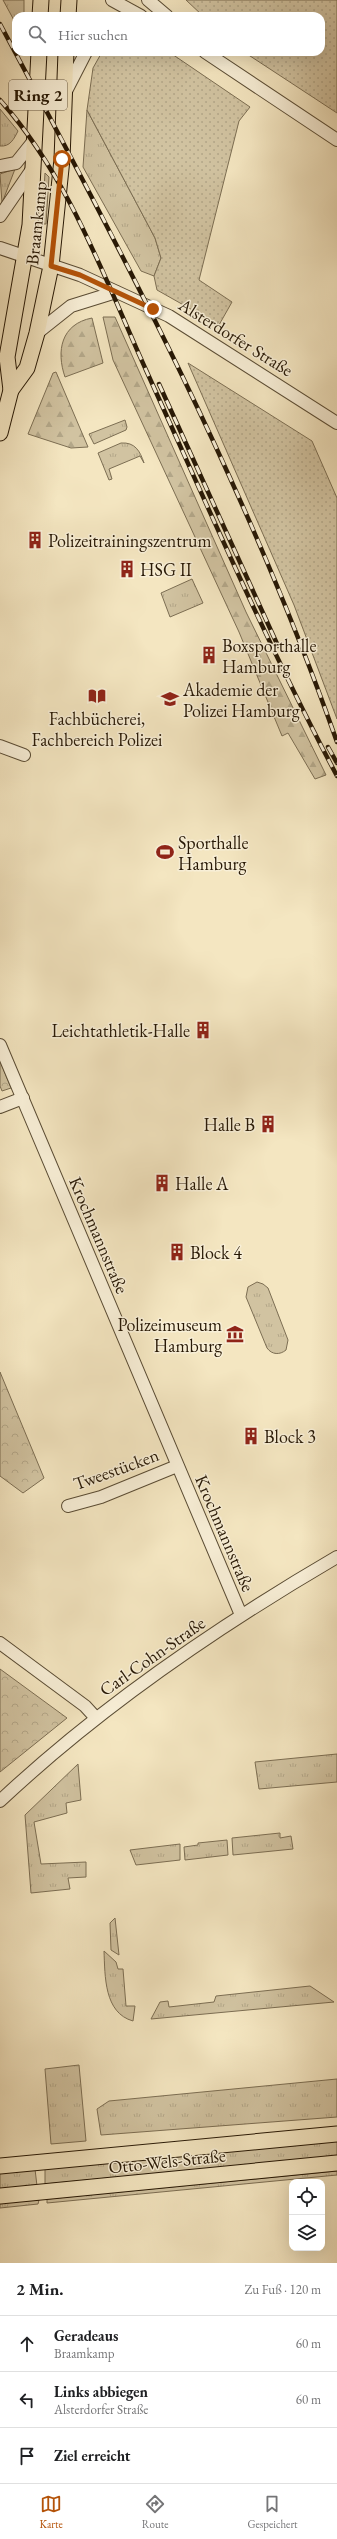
<!DOCTYPE html>
<html lang="de">
<head>
<meta charset="utf-8">
<style>
  body { margin:0; font-family:"EB Garamond",serif; background:#f6f6f6; color:#202124 }
  .controls { position:absolute; right:12px; bottom:12px; display:grid; overflow:hidden; border-radius:8px; box-shadow:0 4px 16px #0002 }
  .controls button { width:36px; height:36px; display:grid; place-items:center; padding:0; border:0; border-bottom:1px solid #e0e0e0; background:#fff; color:#202124; font:20px sans-serif }
  .stop { position:absolute; width:12px; height:12px; margin:-9px; border:3px solid #b45309; border-radius:50%; background:#fff }
  .stop.end { background:#b45309; border-color:#fff; box-shadow:0 1px 4px #0008 }
  .list { margin:0; padding:0; list-style:none }
  h2 { display:flex; justify-content:space-between; align-items:center; height:52px; margin:0; padding:0 16px; font-size:17px }
  h2 small { font-size:13px; font-weight:400; color:#757577 }
  .list li { display:grid; grid-template-columns:26px 1fr auto; gap:12px; align-items:center; box-sizing:border-box; height:56px; padding:0 16px; border-top:1px solid #e0e0e0 }
  .list b { display:block; font-size:15px; white-space:nowrap }
  .list p { margin:0; font-size:13px; white-space:nowrap; color:#757577 }
  .list em { font-size:13px; font-style:normal; color:#757577 }
  .icon { flex:none; width:22px; height:22px; fill:none; stroke:currentColor; stroke-width:2; stroke-linecap:round; stroke-linejoin:round }
  .map { position:relative; flex:none; width:337px; height:2263px; overflow:hidden }
  .search { position:absolute; background:#fff; box-shadow:0 4px 16px #0002; left:12px; right:12px; top:12px; height:44px; display:flex; align-items:center; gap:10px; box-sizing:border-box; padding:0 14px; border-radius:12px; color:#757577; font-size:15px }
  .sheet { height:220px; background:#fff }
  nav { display:flex; justify-content:space-around; align-items:center; box-sizing:border-box; height:56px; border-top:1px solid #e0e0e0; background:#fff; font-size:11px; color:#757577 }
  nav a { display:grid; justify-items:center; gap:2px }
  nav .on { color:#b45309 }
  .map>svg:first-child { display:block }
  .grass { fill:url(#grass-tufts); stroke:#7c6e53 }
  .forest { fill:url(#forest-firs); stroke:#7c6e53 }
  .park { fill:url(#park-crowns); stroke:#7c6e53 }
  .garden { fill:url(#garden-dots); stroke:#7c6e53 }
  .lines { fill:none; stroke-linecap:round; stroke-linejoin:round }
  .minor-casing { stroke:#5a4c34; stroke-width:14 }
  .major-casing { stroke:#271805; stroke-width:17 }
  .minor { stroke:#f8efd7; stroke-width:12 }
  .major { stroke:#f4e6c1; stroke-width:15 }
  .rail-casing { stroke:#271805; stroke-width:4.5 }
  .rail { stroke:#f8efd7; stroke-width:3; stroke-dasharray:9; stroke-linecap:butt }
  .route { stroke:#b45309; stroke-width:5 }
  .labels { text-anchor:middle; dominant-baseline:central; stroke-width:3; stroke-linejoin:round; paint-order:stroke }
  .shield { fill:#f8efd7; stroke:#665844; stroke-width:1 }
  .shield-label { font-size:17px; font-weight:bold; fill:#271805 }
  .street-label { font-size:18px; fill:#271805; stroke:#f8efd7 }
  .poi-label { font-size:18px; fill:#271805; stroke:#f8efd7; text-anchor:start }
</style>
</head>
<body>
<div class="map">
<svg width="337" height="2263" viewBox="0 0 337 2263">
  <defs>
    <pattern id="grass-tufts" width="24" height="20" patternUnits="userSpaceOnUse"><rect width="24" height="20" fill="#d1c3a1"/><path d="M3 7l-1-3M5 7V3M7 7l1-3M15 17l-1-3M17 17v-4M19 17l1-3" fill="none" stroke="#b3a789"/></pattern>
    <pattern id="forest-firs" width="22" height="20" patternUnits="userSpaceOnUse"><rect width="22" height="20" fill="#d1c3a1"/><path d="M5 1l3.5 6h-7zM16 11l3.5 6h-7z" fill="#b3a789"/></pattern>
    <pattern id="park-crowns" width="20" height="18" patternUnits="userSpaceOnUse"><rect width="20" height="18" fill="#d1c3a1"/><path d="M2 6a3 3 0 1 1 6 0M12 15a3 3 0 1 1 6 0" fill="none" stroke="#b3a789"/></pattern>
    <pattern id="garden-dots" width="8" height="8" patternUnits="userSpaceOnUse"><rect width="8" height="8" fill="#d1c3a1"/><path d="M2 2h.1M6 6h.1" fill="none" stroke="#b3a789" stroke-width="1.8" stroke-linecap="round"/></pattern>
  </defs>
  <rect width="100%" height="100%" fill="#f4e6c1"/>
  <filter id="stains"><feTurbulence type="fractalNoise" baseFrequency=".005" numOctaves="4"/><feColorMatrix values="0 0 0 0 .2 0 0 0 0 .09 0 0 0 0 .02 0 0 0 .5 -.17"/></filter>
  <radialGradient id="worn" r=".72"><stop offset=".6" stop-color="#630" stop-opacity="0"/><stop offset="1" stop-color="#630" stop-opacity=".3"/></radialGradient>
  <g class="grass">
    <path d="M 3,0 L 24,0 L 24,16 L 16,16 L 16,24 Z"/>
    <path d="M 0,109 L 18,131 C 14,139 10,147 0,146 Z"/>
    <path d="M 87,110 L 155,238 L 161,258 L 154,276 L 141,271 L 83,167 Z"/>
    <path d="M 15,169 L 2,203 L 0,174 Z"/>
    <path d="M 45,173 L 49,177 L 46,224 L 42,224 Z"/>
    <path d="M 125,420 L 127,427 L 126,430 L 94,444 L 89,434 Z"/>
    <path d="M 121,443 C 135,442 140,451 144,463 L 140,456 L 109,469 L 112,479 L 109,480 L 98,453 Z"/>
    <path d="M 192,579 L 203,603 L 170,617 L 161,593 Z"/>
    <path d="M 257,1282 L 263,1284 L 268,1288 L 288,1340 L 286,1350 C 280,1355 272,1355 267,1348 L 246,1297 L 248,1287 Z"/>
    <path d="M 337,1754 L 337,1782 L 259,1789 L 255,1762 Z"/>
    <path d="M 78,1764 L 81,1800 L 66,1803 L 67,1813 L 34,1822 L 41,1864 L 86,1862 L 86,1877 L 68,1878 L 70,1889 L 31,1893 L 25,1815 Z"/>
    <path d="M 280,1833 L 280,1838 L 291,1836 L 293,1849 L 233,1855 L 232,1838 Z"/>
    <path d="M 227,1840 L 228,1855 L 185,1860 L 184,1847 L 198,1845 L 198,1843 Z"/>
    <path d="M 180,1844 L 180,1860 L 136,1865 L 130,1850 Z"/>
    <path d="M 115,1918 L 119,1955 L 111,1950 L 110,1923 Z"/>
    <path d="M 104,1951 L 116,1962 L 118,1969 L 123,1969 L 126,2006 L 135,2006 L 133,2021 C 104,2013 105,1976 104,1951 Z"/>
    <path d="M 310,1986 L 334,2002 L 151,2019 L 160,2002 L 168,2001 L 169,2007 L 214,2002 L 216,1996 Z"/>
    <path d="M 79,2065 L 86,2141 L 51,2144 L 45,2069 Z"/>
    <path d="M 337,2079 L 337,2117 L 101,2135 L 97,2109 L 109,2101 Z"/>
    <path d="M 337,2140 L 337,2156 L 45,2184 L 45,2167 Z"/>
    <path d="M 35,2169 L 37,2186 L 0,2189 L 0,2173 Z"/>
    <path d="M 337,2171 L 337,2175 L 47,2203 L 47,2199 Z"/>
    <path d="M 39,2200 L 38,2204 L 0,2208 L 0,2203 Z"/>
  </g>
  <g class="forest">
    <path d="M 103,317 L 115,317 L 246,612 L 326,775 L 315,779 L 288,733 L 282,736 L 239,632 L 113,360 Z"/>
    <path d="M 92,318 L 103,363 L 65,377 C 56,351 61,324 92,318 Z"/>
    <path d="M 56,372 L 88,447 L 71,448 L 28,434 L 53,373 Z"/>
  </g>
  <g class="park">
    <path d="M 0,1061 L 11,1088 L 2,1091 L 0,1086 Z"/>
    <path d="M 0,1372 L 44,1478 L 23,1493 L 0,1476 Z"/>
    <path d="M 0,1669 L 67,1718 L 0,1772 Z"/>
  </g>
  <g class="garden">
    <path d="M 186,0 L 337,0 L 337,113 L 244,52 L 321,52 L 321,16 L 203,16 Z"/>
    <path d="M 102,52 L 169,52 L 250,107 L 239,121 L 199,280 L 232,302 L 219,325 L 157,290 L 154,276 L 161,258 L 155,238 L 87,110 L 93,68 Z"/>
    <path d="M 188,363 L 312,441 L 337,498 L 337,719 L 294,605 Z"/>
  </g>
  <g class="lines">
    <g class="minor-casing">
      <g id="minor">
        <path d="M 112,0 L 141,16"/>
        <path d="M 148,0 L 167,16"/>
        <path d="M 205,52 L 337,140"/>
        <path d="M 66,91 L 86,52"/>
        <path d="M 0,166 L 16,163 L 36,138"/>
        <path d="M 0,216 L 33,168"/>
        <path d="M 0,248 L 80,275 L 169,316 L 337,423"/>
        <path d="M 37,333 L 71,306 L 116,292"/>
        <path d="M 0,746 L 24,755"/>
        <path d="M 0,1045 L 241,1615"/>
        <path d="M 0,1107 L 23,1098"/>
        <path d="M 68,1506 L 101,1497 L 177,1466"/>
        <path d="M 0,1643 L 85,1706 L 96,1718"/>
        <path d="M 0,1801 C 101,1706 217,1627 337,1557"/>
      </g>
    </g>
    <g class="major-casing">
      <g id="major">
        <path d="M 40,16 L 41,0"/>
        <path d="M 68,16 L 69,0"/>
        <path d="M 11,390 L 27,368 L 37,333 L 51,266 L 62,159 L 66,52"/>
        <path d="M 0,433 L 11,390 L 7,357 L 30,225 L 39,52"/>
        <path d="M 0,2166 L 337,2134"/>
        <path d="M 0,2196 L 337,2163"/>
      </g>
    </g>
    <use href="#minor" class="minor"/>
    <use href="#major" class="major"/>
    <g class="rail-casing">
      <g id="rail">
        <path d="M 0,24 C 125,257 249,491 337,742"/>
        <path d="M 0,100 C 69,177 104,277 146,370 C 208,507 267,644 337,776"/>
        <path d="M 159,384 L 278,646"/>
        <path d="M 328,747 L 337,763"/>
      </g>
    </g>
    <use href="#rail" class="rail"/>
  </g>
  <g class="lines">
    <path class="route" d="M 62,159 L 51,266 L 80,275 L 153,309"/>
  </g>
  <defs>
    <g id="building-bare" transform="scale(1.38)"><path d="M-4-6H4V6H1V3H-1V6H-4ZM-2.5-4.3h1.7v1.8h-1.7ZM.8-4.3h1.7v1.8H.8ZM-2.5-1h1.7V.8h-1.7ZM.8-1h1.7V.8H.8Z" fill="#8f2418" stroke="#f8efd7" stroke-width="2.5" paint-order="stroke"/></g>
    <g id="library-bare" transform="scale(1.38)"><path d="M-6-4Q-3-5.5-.7-3.5V5Q-3 3-6 4ZM6-4Q3-5.5 .7-3.5V5Q3 3 6 4Z" fill="#8f2418" stroke="#f8efd7" stroke-width="2.5" paint-order="stroke"/></g>
    <g id="university-bare" transform="scale(1.38)"><path d="M0-5L7-2L0 1L-7-2ZM-4 1L0 2.5L4 1V4Q0 6-4 4Z" fill="#8f2418" stroke="#f8efd7" stroke-width="2.5" paint-order="stroke"/></g>
    <g id="stadium-bare" transform="scale(1.38)"><path d="M0-5a6.5 5 0 1 0 0 10a6.5 5 0 1 0 0-10ZM-3.5-1.8h7v3.6h-7Z" fill="#8f2418" stroke="#f8efd7" stroke-width="2.5" paint-order="stroke"/></g>
    <g id="museum-bare" transform="scale(1.38)"><path d="M0-6L6-3V-2H-6V-3ZM-5-1h2V3h-2ZM-1-1h2V3h-2ZM3-1h2V3H3ZM-6 4H6V6H-6Z" fill="#8f2418" stroke="#f8efd7" stroke-width="2.5" paint-order="stroke"/></g>
  </defs>
  <g fill-rule="evenodd">
    <use href="#building-bare" x="35" y="540"/>
    <use href="#building-bare" x="127" y="569"/>
    <use href="#building-bare" x="209" y="655"/>
    <use href="#library-bare" x="97" y="696"/>
    <use href="#university-bare" x="170" y="699"/>
    <use href="#stadium-bare" x="165" y="852"/>
    <use href="#building-bare" x="203" y="1030"/>
    <use href="#building-bare" x="268" y="1124"/>
    <use href="#building-bare" x="162" y="1183"/>
    <use href="#building-bare" x="177" y="1252"/>
    <use href="#museum-bare" x="235" y="1334"/>
    <use href="#building-bare" x="251" y="1436"/>
  </g>
  <g class="labels">
    <rect class="shield" x="9" y="80" width="58" height="30" rx="3"/>
    <g class="shield-label">
      <text x="38" y="95">Ring 2</text>
    </g>
    <g class="street-label">
      <text transform="translate(36 223) rotate(-84)">Braamkamp</text>
      <text transform="translate(236 337) rotate(32)">Alsterdorfer Straße</text>
      <text transform="translate(99 1235) rotate(67)">Krochmannstraße</text>
      <text transform="translate(116 1469) rotate(-20)">Tweestücken</text>
      <text transform="translate(225 1533) rotate(67)">Krochmannstraße</text>
      <text transform="translate(152 1656) rotate(-35)">Carl-Cohn-Straße</text>
      <text transform="translate(167 2161) rotate(-6)">Otto-Wels-Straße</text>
    </g>
    <g class="poi-label">
      <text x="48" y="540">Polizeitrainingszentrum</text>
      <text x="140" y="569">HSG II</text>
      <text x="222" y="645">Boxsporthalle<tspan x="222" dy="21">Hamburg</tspan></text>
      <text x="183" y="689">Akademie der<tspan x="183" dy="21">Polizei Hamburg</tspan></text>
      <text x="97" y="718" text-anchor="middle">Fachbücherei,<tspan x="97" dy="21">Fachbereich Polizei</tspan></text>
      <text x="178" y="842">Sporthalle<tspan x="178" dy="21">Hamburg</tspan></text>
      <text x="190" y="1030" text-anchor="end">Leichtathletik-Halle</text>
      <text x="255" y="1124" text-anchor="end">Halle B</text>
      <text x="175" y="1183">Halle A</text>
      <text x="190" y="1252">Block 4</text>
      <text x="222" y="1324" text-anchor="end">Polizeimuseum<tspan x="222" dy="21">Hamburg</tspan></text>
      <text x="264" y="1436">Block 3</text>
    </g>
  </g>
  <rect width="100%" height="100%" filter="url(#stains)"/>
  <rect width="100%" height="100%" fill="url(#worn)"/>
</svg>
<div class="controls">
<button><svg class="icon" aria-label="locate" viewBox="0 0 24 24"><circle cx="12" cy="12" r="6"/><path d="M12 2v4M12 18v4M2 12h4M18 12h4"/></svg></button>
<button><svg class="icon" aria-label="layers" viewBox="0 0 24 24"><path d="M12 4l9 5-9 5-9-5zM3 14l9 5 9-5"/></svg></button>
</div>
<div class="stop" style="left:62px;top:159px"></div>
<div class="stop end" style="left:153px;top:309px"></div>
<div class="search"><svg class="icon" aria-label="search" viewBox="0 0 24 24"><circle cx="10" cy="10" r="6"/><path d="M15 15l6 6"/></svg>Hier suchen</div>
</div>
<section class="sheet">
<h2>2 Min.<small>Zu Fuß · 120 m</small></h2>
<ul class="list">
<li><svg class="icon" aria-label="ahead" viewBox="0 0 24 24"><path d="M12 20V5M6 11l6-6 6 6"/></svg><div><b>Geradeaus</b><p>Braamkamp</p></div><em>60 m</em></li>
<li><svg class="icon" aria-label="left" viewBox="0 0 24 24"><path d="M17 20v-9H6M10 6l-5 5 5 5"/></svg><div><b>Links abbiegen</b><p>Alsterdorfer Straße</p></div><em>60 m</em></li>
<li><svg class="icon" aria-label="arrive" viewBox="0 0 24 24"><path d="M6 21V4h12l-3 4 3 4H6"/></svg><div><b>Ziel erreicht</b></div></li>
</ul>
</section>
<nav>
<a class="on"><svg class="icon" aria-label="map" viewBox="0 0 24 24"><path d="M3 6l6-2 6 2 6-2v14l-6 2-6-2-6 2zM9 4v14M15 6v14"/></svg>Karte</a>
<a><svg class="icon" aria-label="directions" viewBox="0 0 24 24"><path d="M12 3l9 9-9 9-9-9zM9 14v-3h6M13 9l2 2-2 2"/></svg>Route</a>
<a><svg class="icon" aria-label="saved" viewBox="0 0 24 24"><path d="M7 4h10v16l-5-4-5 4z"/></svg>Gespeichert</a>
</nav>
</body>
</html>
